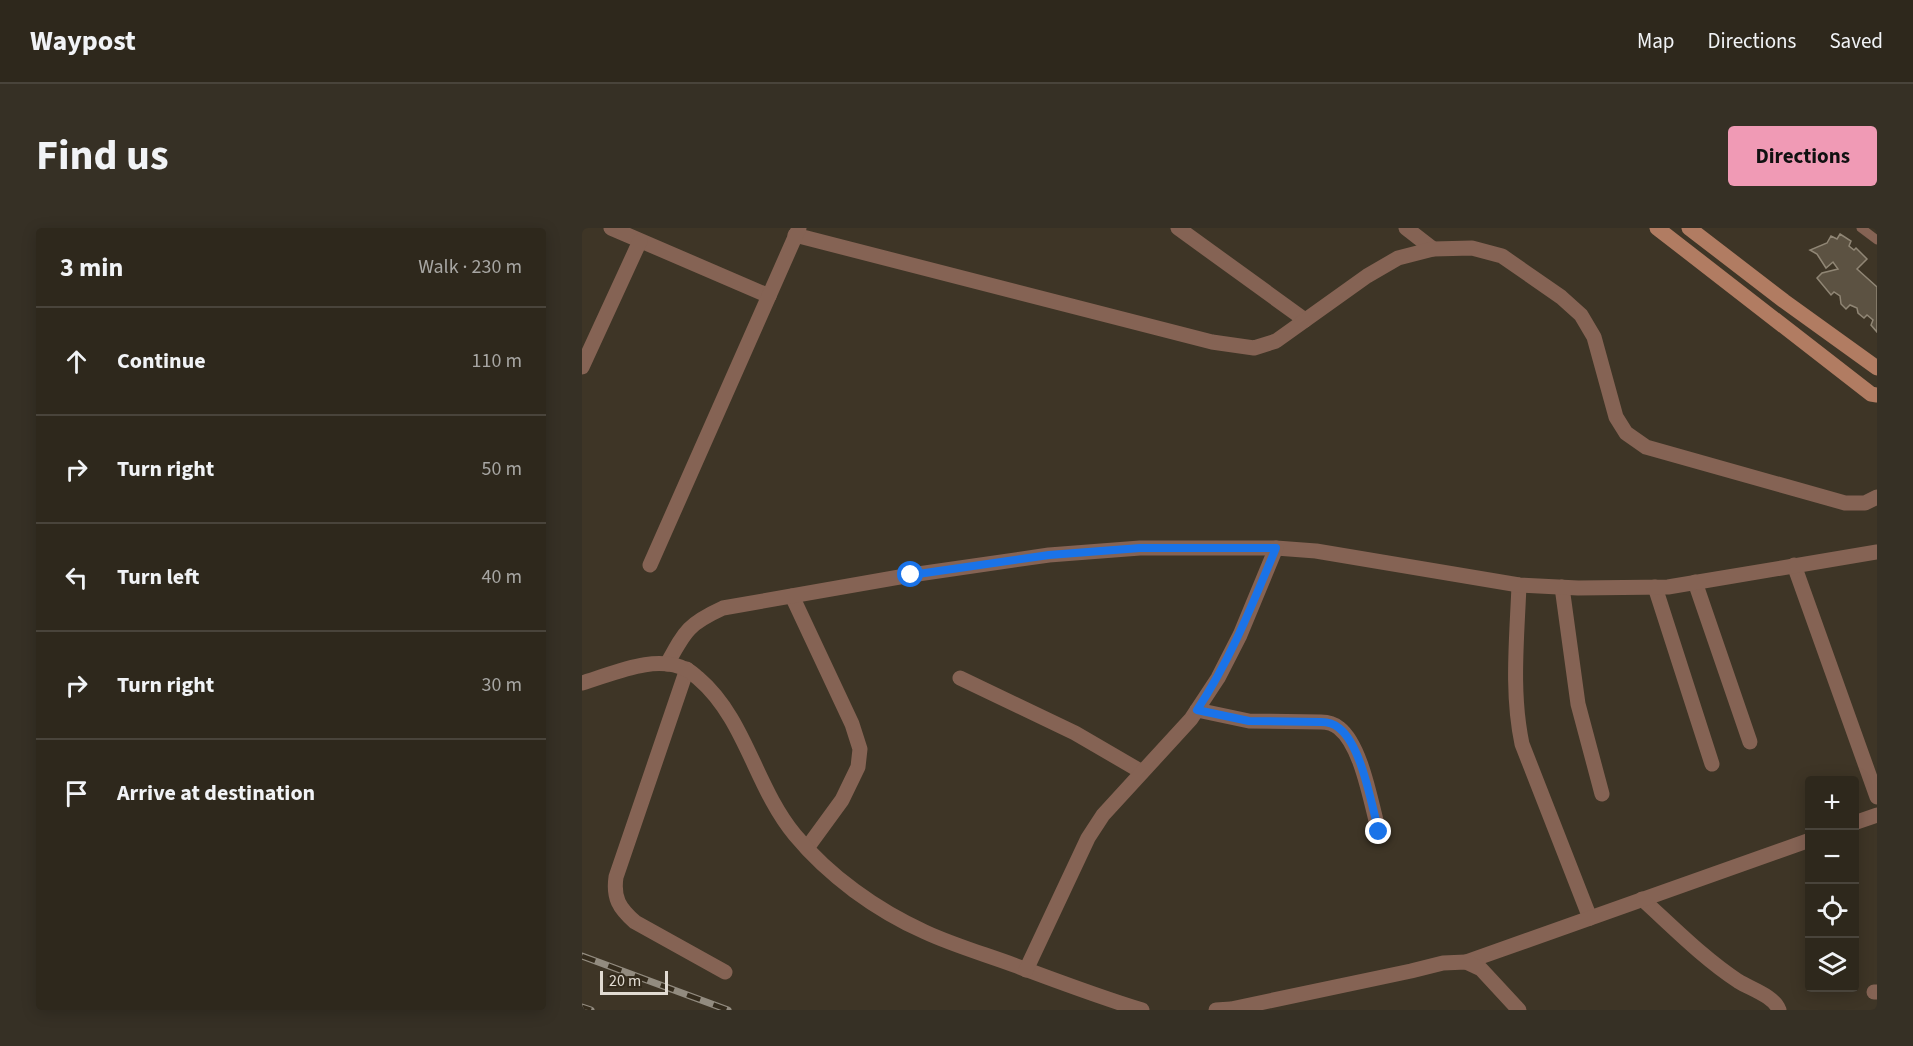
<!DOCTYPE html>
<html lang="en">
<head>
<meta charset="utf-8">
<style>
  body { margin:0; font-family:"Source Sans 3",sans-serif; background:#363025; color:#f1f3f6 }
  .controls { position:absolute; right:18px; bottom:18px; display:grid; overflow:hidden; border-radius:6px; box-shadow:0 3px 15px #0003 }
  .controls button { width:54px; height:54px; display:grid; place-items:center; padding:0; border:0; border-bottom:2px solid #49443b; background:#2e281c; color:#f1f3f6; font:30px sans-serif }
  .scale { position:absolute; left:18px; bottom:15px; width:68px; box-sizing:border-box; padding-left:6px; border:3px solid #e1dbd2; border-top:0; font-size:16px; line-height:21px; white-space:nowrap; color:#e1dbd2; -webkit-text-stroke:4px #342b1c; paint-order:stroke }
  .stop { position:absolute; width:18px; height:18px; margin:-14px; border:4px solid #1a73e8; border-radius:50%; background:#fff }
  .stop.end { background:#1a73e8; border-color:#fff; box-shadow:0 2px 6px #0008 }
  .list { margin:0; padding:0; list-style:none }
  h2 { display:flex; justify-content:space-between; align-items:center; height:78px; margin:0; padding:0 24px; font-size:26px }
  h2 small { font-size:20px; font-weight:400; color:#a7a6a3 }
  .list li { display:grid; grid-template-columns:39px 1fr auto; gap:18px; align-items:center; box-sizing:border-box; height:108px; padding:0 24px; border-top:2px solid #49443b }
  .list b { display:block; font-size:22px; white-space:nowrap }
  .list em { font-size:20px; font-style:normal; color:#a7a6a3 }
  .icon { flex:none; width:33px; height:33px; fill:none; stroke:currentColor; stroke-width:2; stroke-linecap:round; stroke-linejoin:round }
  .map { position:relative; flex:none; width:1295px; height:782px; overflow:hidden; border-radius:6px }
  header { display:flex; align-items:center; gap:36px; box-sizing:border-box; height:84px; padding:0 30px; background:#2e281c; border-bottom:2px solid #49443b }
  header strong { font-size:28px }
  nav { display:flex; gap:33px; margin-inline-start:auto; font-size:21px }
  .intro { display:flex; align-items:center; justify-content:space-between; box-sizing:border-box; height:144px; padding:0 36px }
  h1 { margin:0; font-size:42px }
  .button { padding:15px 27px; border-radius:6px; background:#f09ab5; color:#111; font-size:21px; font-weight:700 }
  main { display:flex; gap:36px; padding:0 36px }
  aside { flex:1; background:#2e281c; border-radius:6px; box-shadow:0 3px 15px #0003 }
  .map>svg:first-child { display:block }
  .building { fill:#5c5242; stroke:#908675; stroke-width:1.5 }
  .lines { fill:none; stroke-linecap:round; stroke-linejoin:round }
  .lane { stroke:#856354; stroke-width:9 }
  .street { stroke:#856354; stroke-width:15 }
  .secondary { stroke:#b17c62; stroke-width:15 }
  .rail-casing { stroke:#928b7f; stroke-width:7 }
  .rail { stroke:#342b1c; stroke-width:4.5; stroke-dasharray:14; stroke-linecap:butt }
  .route { stroke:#1a73e8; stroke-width:8 }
</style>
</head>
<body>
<header>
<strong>Waypost</strong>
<nav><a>Map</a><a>Directions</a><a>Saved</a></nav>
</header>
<div class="intro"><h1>Find us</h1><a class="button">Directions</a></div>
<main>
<aside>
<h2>3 min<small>Walk · 230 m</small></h2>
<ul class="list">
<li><svg class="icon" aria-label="ahead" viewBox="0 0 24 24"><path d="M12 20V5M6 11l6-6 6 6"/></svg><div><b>Continue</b></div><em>110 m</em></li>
<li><svg class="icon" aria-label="right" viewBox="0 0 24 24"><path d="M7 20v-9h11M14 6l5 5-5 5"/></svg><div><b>Turn right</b></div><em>50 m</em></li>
<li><svg class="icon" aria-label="left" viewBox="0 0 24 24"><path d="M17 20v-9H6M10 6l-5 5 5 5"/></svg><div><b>Turn left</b></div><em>40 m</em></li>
<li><svg class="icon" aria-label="right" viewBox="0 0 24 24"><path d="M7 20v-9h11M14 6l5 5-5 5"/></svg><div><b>Turn right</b></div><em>30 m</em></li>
<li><svg class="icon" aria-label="arrive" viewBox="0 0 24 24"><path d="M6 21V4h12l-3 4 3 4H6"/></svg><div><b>Arrive at destination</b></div></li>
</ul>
</aside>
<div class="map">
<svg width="1295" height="782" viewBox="0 0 1295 782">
  <rect width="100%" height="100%" fill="#3e3526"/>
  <path class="building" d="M 1258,6 L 1269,13 L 1267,18 L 1272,22 L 1274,20 L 1285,31 L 1275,41 L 1295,59 L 1295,104 L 1289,97 L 1291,92 L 1285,87 L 1282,90 L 1276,85 L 1275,80 L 1268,77 L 1264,81 L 1259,76 L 1258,68 L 1252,64 L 1249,67 L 1235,50 L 1240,45 L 1256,41 L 1251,34 L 1244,40 L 1235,26 L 1228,22 L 1245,15 L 1249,8 L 1255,11 Z"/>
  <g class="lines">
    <path class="lane" d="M 1279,0 L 1295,12"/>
    <g class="street">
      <path d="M 29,0 L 187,68"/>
      <path d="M 596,0 L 723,92"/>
      <path d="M 824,0 L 851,21"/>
      <path d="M 213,7 L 630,114 L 672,120 L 694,113 L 785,48 L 816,30 L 851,21 L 890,20 L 920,28 L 979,69 L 999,87 L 1012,109 L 1034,189 L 1044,205 L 1064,219 L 1263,275 L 1283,275 L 1295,269"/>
      <path d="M 0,139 L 58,13"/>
      <path d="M 68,337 L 217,0"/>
      <path d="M 1212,337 L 1295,569"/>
      <path d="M 1113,354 L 1168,514"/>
      <path d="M 937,357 C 935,410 929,464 940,516 L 1008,690"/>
      <path d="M 980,359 L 996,476 L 1020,566"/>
      <path d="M 1073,359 L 1130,536"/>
      <path d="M 210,368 L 270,496 L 278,521 L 276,539 L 260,572 L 225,620"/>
      <path d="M 85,436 C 103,403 106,396 141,380 L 329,347 L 467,327 L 558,320 L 694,320 L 734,323 L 937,357 L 996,360 L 1086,359 L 1295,324"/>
      <path d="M 105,441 L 34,649 C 31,670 37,680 53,694 L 143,744"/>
      <path d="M 378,450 L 493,505 L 560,544"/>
      <path d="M 0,455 C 31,446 74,425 105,442 C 109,443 113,448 116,450 C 164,491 173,559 213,607 C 247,648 294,682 343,704 C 371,717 402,726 432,737 C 475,753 517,769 560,782"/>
      <path d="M 615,482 L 667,493 L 739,494 C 746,494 751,495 757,500 C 780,518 789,576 797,604"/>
      <path d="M 1272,595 L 1295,587"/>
      <path d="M 1060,671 C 1091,699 1121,730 1156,753 C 1169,761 1192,768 1197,782"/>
      <path d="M 884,734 L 1228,612"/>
      <path d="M 444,742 L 506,610 L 521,587 L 609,491 L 636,450 L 658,407 L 694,320"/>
      <path d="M 1292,764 L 1295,764"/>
      <path d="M 634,782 L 649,781 L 829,743 L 861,735 L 884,734 L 899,741 L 937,782"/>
    </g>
    <g class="secondary">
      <path d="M 1075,0 L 1289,166 L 1295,167"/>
      <path d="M 1107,0 L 1202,73 L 1295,140"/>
    </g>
    <g class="rail-casing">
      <g id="rail">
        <path d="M 0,728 L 146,782"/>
        <path d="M 0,779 L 9,782"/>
      </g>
    </g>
    <use href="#rail" class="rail"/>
  </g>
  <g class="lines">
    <path class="route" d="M 329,347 L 467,327 L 558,320 L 694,320 C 670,377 649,431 615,482 L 667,493 L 739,494 C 746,494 751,495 757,500 C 780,518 789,576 797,604"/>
  </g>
</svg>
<div class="controls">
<button>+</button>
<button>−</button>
<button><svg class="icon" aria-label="locate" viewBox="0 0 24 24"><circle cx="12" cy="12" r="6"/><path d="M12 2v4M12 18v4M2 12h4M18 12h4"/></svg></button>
<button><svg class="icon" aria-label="layers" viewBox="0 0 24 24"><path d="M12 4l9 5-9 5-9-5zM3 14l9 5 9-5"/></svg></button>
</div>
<div class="scale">20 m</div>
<div class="stop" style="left:329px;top:347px"></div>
<div class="stop end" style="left:797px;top:604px"></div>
</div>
</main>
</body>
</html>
